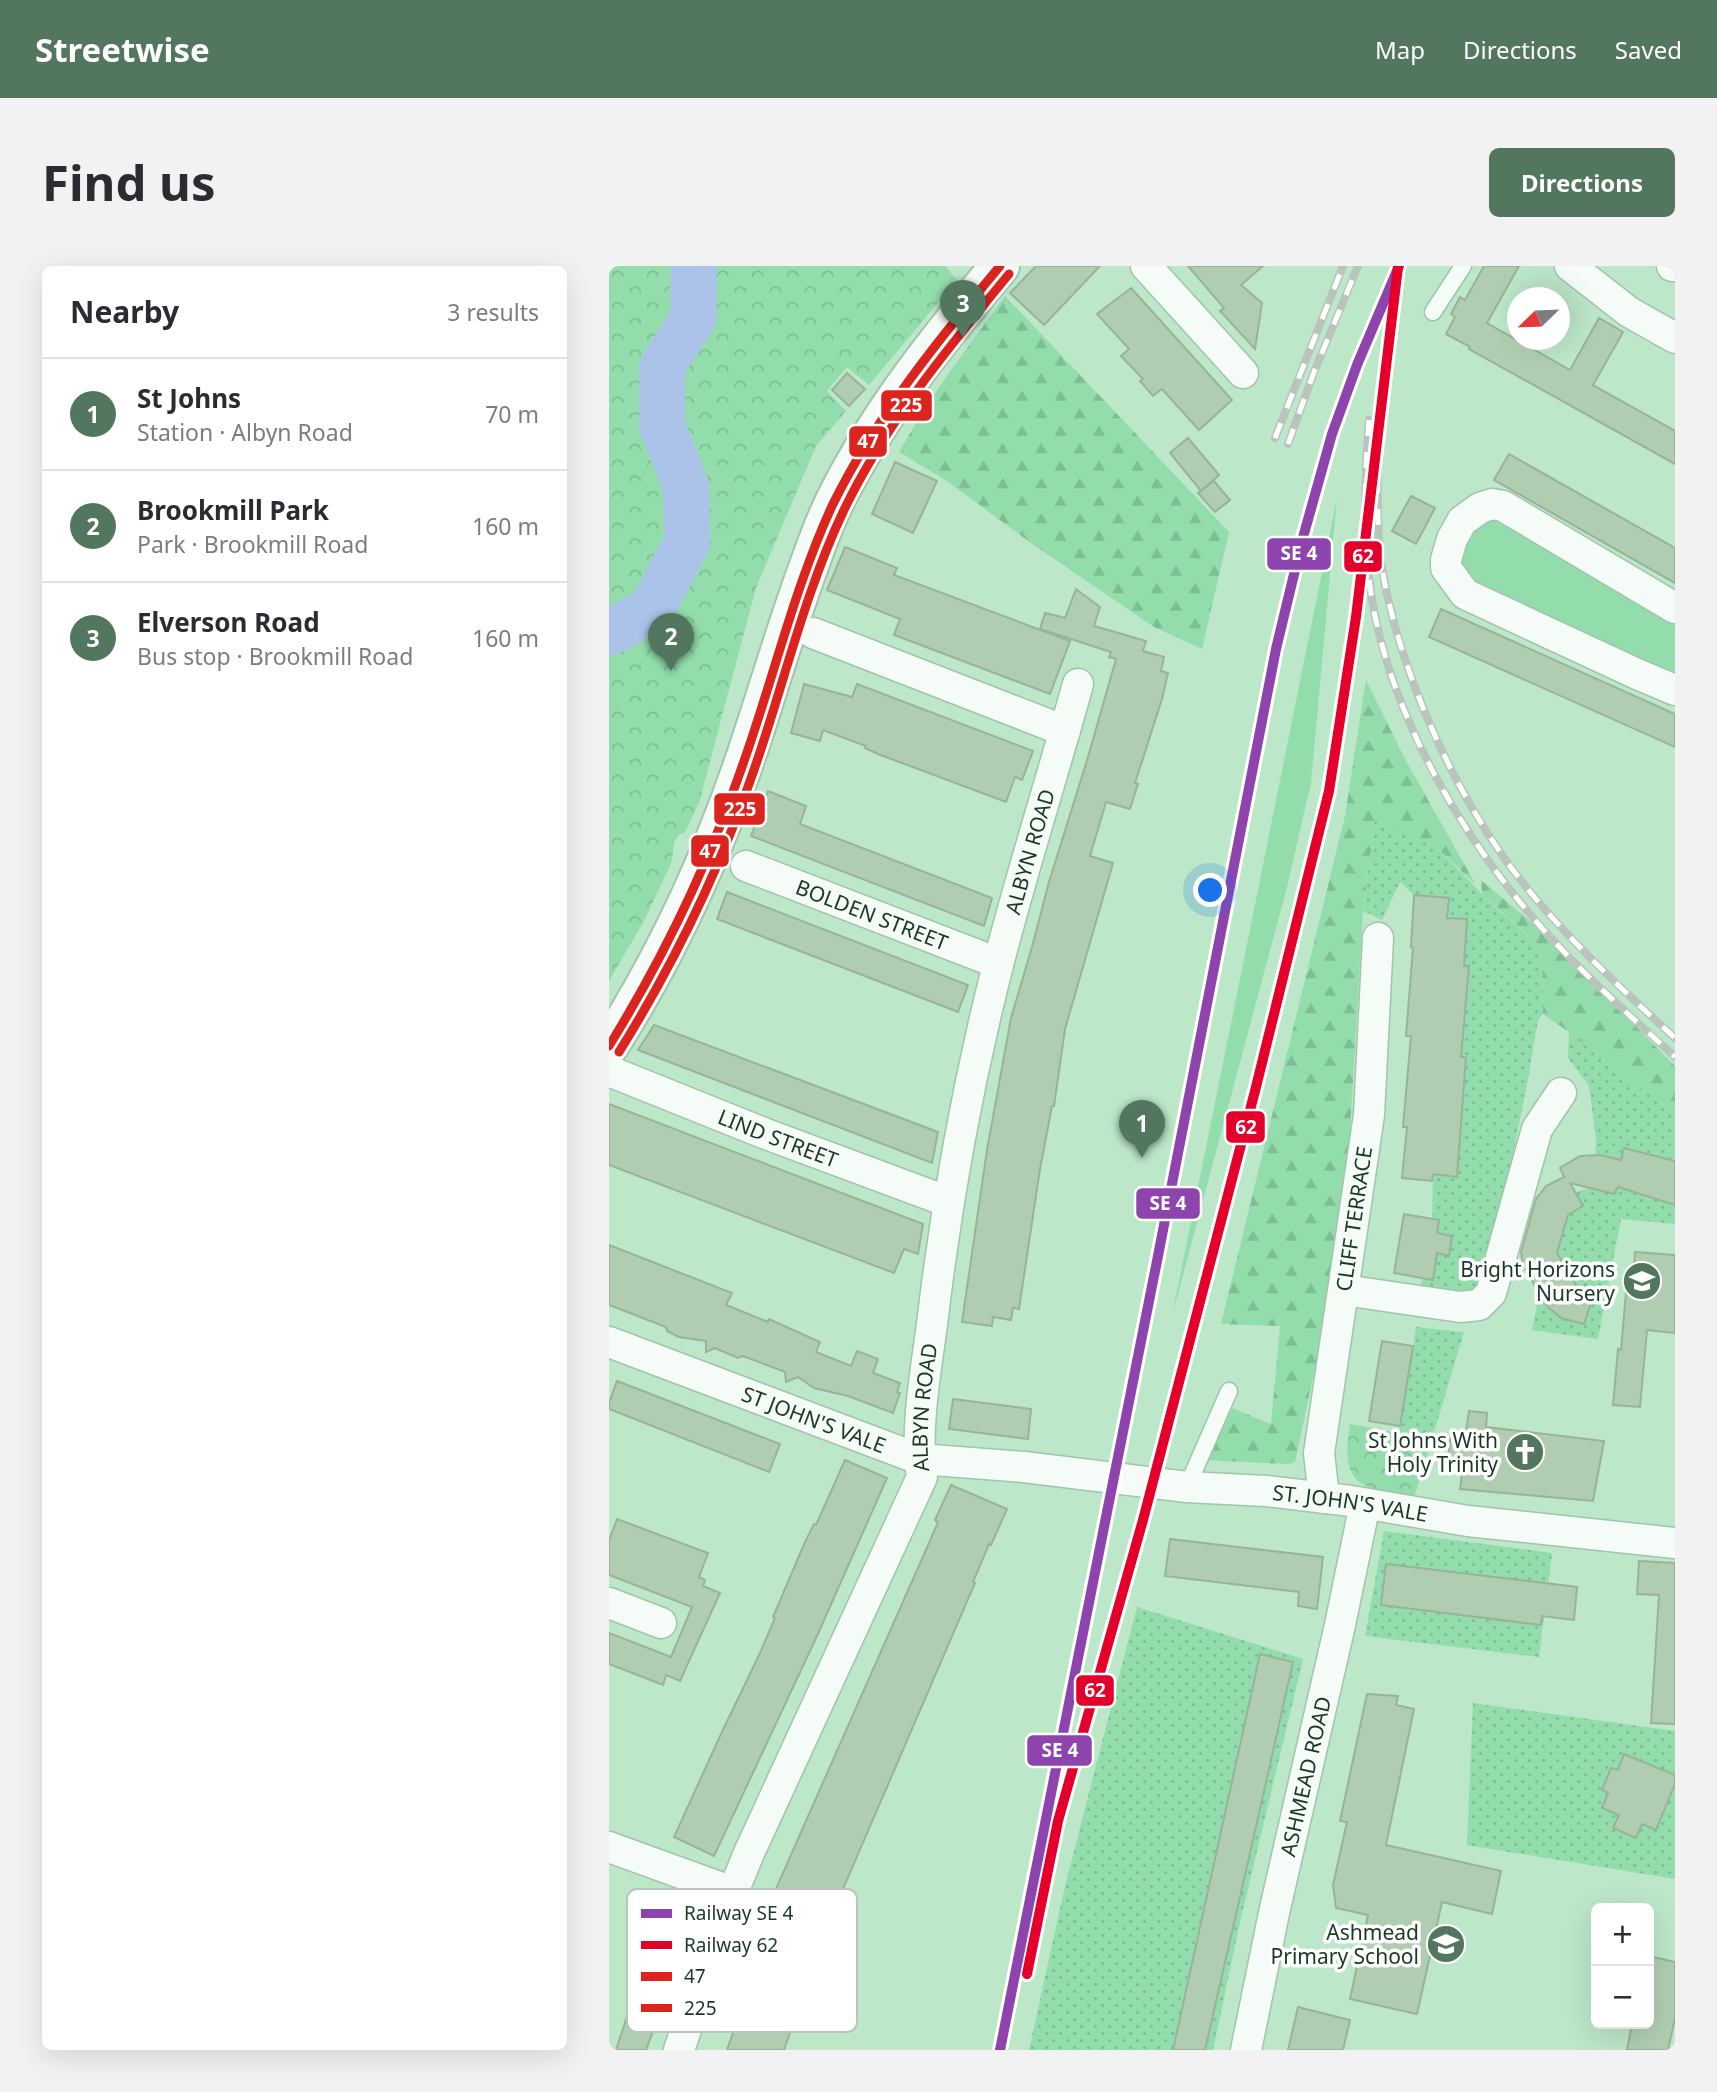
<!DOCTYPE html>
<html lang="en">
<head>
<meta charset="utf-8">
<style>
  body { margin:0; font-family:"Noto Sans",sans-serif; background:#f2f2f3; color:#2b2b33 }
  .controls { position:absolute; right:21px; bottom:21px; display:grid; overflow:hidden; border-radius:10px; box-shadow:0 7px 28px #0002 }
  .controls button { width:63px; height:63px; display:grid; place-items:center; padding:0; border:0; border-bottom:2px solid #e1e1e2; background:#fff; color:#2b2b33; font:35px sans-serif }
  .compass { position:absolute; left:898px; top:21px; width:63px; height:63px; border-radius:50%; background:#fff; box-shadow:0 7px 28px #0002; rotate:247deg }
  .you { position:absolute; left:602px; top:625px; width:24px; height:24px; margin:-18px; border:5px solid #fff; border-radius:50%; background:#1a73e8; box-shadow:0 0 0 10px #1a73e833 }
  .badge { display:grid; place-items:center; width:46px; height:46px; border-radius:50%; background:#52765e; color:#fff; font-size:23px; font-weight:700 }
  .pin { position:absolute; translate:-50% -58px; filter:drop-shadow(0 2px 4px #0008) }
  .pin::after { content:''; position:absolute; top:37px; width:24px; height:21px; background:inherit; clip-path:polygon(0 0,100% 0,50% 100%) }
  .list { margin:0; padding:0; list-style:none }
  h2 { display:flex; justify-content:space-between; align-items:center; height:91px; margin:0; padding:0 28px; font-size:30px }
  h2 small { font-size:23px; font-weight:400; color:#7c7c81 }
  .list li { display:grid; grid-template-columns:46px 1fr auto; gap:21px; align-items:center; box-sizing:border-box; height:112px; padding:0 28px; border-top:2px solid #e1e1e2 }
  .list b { display:block; font-size:26px; white-space:nowrap }
  .list p { margin:0; font-size:23px; white-space:nowrap; color:#7c7c81 }
  .list em { font-size:23px; font-style:normal; color:#7c7c81 }
  .map { position:relative; flex:none; width:1066px; height:1784px; overflow:hidden; border-radius:10px }
  header { display:flex; align-items:center; gap:42px; box-sizing:border-box; height:98px; padding:0 35px; background:#52765e; color:#fff }
  header strong { font-size:33px }
  nav { display:flex; gap:38px; margin-inline-start:auto; font-size:24px }
  .intro { display:flex; align-items:center; justify-content:space-between; box-sizing:border-box; height:168px; padding:0 42px }
  h1 { margin:0; font-size:49px }
  .button { padding:18px 32px; border-radius:10px; background:#52765e; color:#fff; font-size:24px; font-weight:700 }
  main { display:flex; gap:42px; padding:0 42px }
  aside { flex:1; background:#fff; border-radius:10px; box-shadow:0 7px 28px #0002 }
  .map>svg:first-child { display:block }
  .grass { fill:#93ddac }
  .forest { fill:url(#forest-firs) }
  .park { fill:url(#park-crowns) }
  .garden { fill:url(#garden-dots) }
  .lines { fill:none; stroke-linecap:round; stroke-linejoin:round }
  .river { stroke:#abc3e8; stroke-width:46 }
  .building { fill:#b0cdb1; stroke:#98b398; stroke-width:2 }
  .service-casing { stroke:#a2c4ac; stroke-width:19 }
  .minor-casing { stroke:#a2c4ac; stroke-width:33 }
  .primary-casing { stroke:#a2c4ac; stroke-width:42 }
  .service { stroke:#f5fbf7; stroke-width:16 }
  .minor { stroke:#f5fbf7; stroke-width:30 }
  .primary { stroke:#f5fbf7; stroke-width:38 }
  .rail-casing { stroke:#b9c4bc; stroke-width:8 }
  .rail { stroke:#fff; stroke-width:5; stroke-dasharray:16; stroke-linecap:butt }
  .bus-1-casing { stroke:#fff; stroke-width:14 }
  .bus-2-casing { stroke:#fff; stroke-width:14 }
  .bus-1 { stroke:#dc241f; stroke-width:9 }
  .bus-2 { stroke:#dc241f; stroke-width:9 }
  .rail-1-casing { stroke:#fff; stroke-width:16 }
  .rail-2-casing { stroke:#fff; stroke-width:16 }
  .rail-1 { stroke:#8e44ad; stroke-width:10 }
  .rail-2 { stroke:#e4002b; stroke-width:10 }
  .labels { text-anchor:middle; dominant-baseline:central; stroke-width:7; stroke-linejoin:round; paint-order:stroke }
  .street-label { font-size:21px; fill:#193924; stroke:#fff }
  .poi-label { font-size:21px; fill:#193924; stroke:#fff; text-anchor:end }
  .key { fill:#fff; stroke:#bac4bd; stroke-width:2 }
  .key-label { font-size:19px; fill:#193924 }
  .line-badge { stroke:#fff; stroke-width:2.5 }
  .badge-label { font-size:19px; text-anchor:middle; font-weight:bold; fill:#fff }
</style>
</head>
<body>
<header>
<strong>Streetwise</strong>
<nav><a>Map</a><a>Directions</a><a>Saved</a></nav>
</header>
<div class="intro"><h1>Find us</h1><a class="button">Directions</a></div>
<main>
<aside>
<h2>Nearby<small>3 results</small></h2>
<ul class="list">
<li><span class="badge">1</span><div><b>St Johns</b><p>Station · Albyn Road</p></div><em>70 m</em></li>
<li><span class="badge">2</span><div><b>Brookmill Park</b><p>Park · Brookmill Road</p></div><em>160 m</em></li>
<li><span class="badge">3</span><div><b>Elverson Road</b><p>Bus stop · Brookmill Road</p></div><em>160 m</em></li>
</ul>
</aside>
<div class="map">
<svg width="1066" height="1784" viewBox="0 0 1066 1784">
  <defs>
    <pattern id="forest-firs" width="22" height="20" patternUnits="userSpaceOnUse" patternTransform="scale(1.75)"><rect width="22" height="20" fill="#93ddac"/><path d="M5 1l3.5 6h-7zM16 11l3.5 6h-7z" fill="#7ebe94"/></pattern>
    <pattern id="park-crowns" width="20" height="18" patternUnits="userSpaceOnUse" patternTransform="scale(1.75)"><rect width="20" height="18" fill="#93ddac"/><path d="M2 6a3 3 0 1 1 6 0M12 15a3 3 0 1 1 6 0" fill="none" stroke="#7ebe94"/></pattern>
    <pattern id="garden-dots" width="8" height="8" patternUnits="userSpaceOnUse" patternTransform="scale(1.75)"><rect width="8" height="8" fill="#93ddac"/><path d="M2 2h.1M6 6h.1" fill="none" stroke="#7ebe94" stroke-width="1.8" stroke-linecap="round"/></pattern>
  </defs>
  <rect width="100%" height="100%" fill="#bce7c9"/>
  <g class="grass">
    <path d="M 728,232 L 702,517 L 678,621 L 563,1050 Z"/>
    <path d="M 882,253 L 1066,355 L 1066,415 L 856,311 L 848,299 L 858,263 Z"/>
  </g>
  <g class="forest">
    <path d="M 396,30 L 620,266 L 593,383 L 545,361 L 422,277 L 338,215 L 290,186 L 314,145 L 339,108 Z"/>
    <path d="M 757,414 L 796,493 L 867,619 L 828,582 L 766,556 L 754,645 L 738,916 L 713,1069 L 686,1196 L 680,1198 L 591,1194 L 623,1142 L 662,1158 L 671,1060 L 612,1058 L 736,550 Z"/>
    <path d="M 872,614 L 927,660 L 1066,800 L 1066,847 L 1014,810 L 960,766 L 934,748 L 933,682 L 873,628 Z"/>
  </g>
  <g class="park">
    <path d="M 0,0 L 336,0 L 348,14 L 260,119 L 238,101 L 218,125 L 237,145 L 207,180 L 147,322 L 90,537 L 76,566 C 60,572 67,586 61,600 L 35,655 L 0,715 Z"/>
    <path d="M 741,1158 L 823,1173 L 806,1229 C 751,1223 731,1221 741,1158 Z"/>
  </g>
  <g class="garden">
    <path d="M 766,555 L 828,582 L 883,638 L 933,682 L 934,748 L 929,754 L 917,824 L 893,941 L 864,1033 L 810,1031 L 823,964 L 824,911 L 839,632 L 805,629 L 791,616 L 773,654 L 754,645 Z"/>
    <path d="M 960,766 L 1014,810 L 1066,847 L 1066,958 L 1012,953 L 989,1073 L 923,1064 L 950,932 L 985,920 L 987,873 L 980,820 L 959,792 Z"/>
    <path d="M 807,1061 L 855,1066 L 823,1173 L 790,1166 Z"/>
    <path d="M 775,1265 L 943,1287 L 930,1391 L 756,1370 Z"/>
    <path d="M 528,1341 L 694,1393 L 631,1656 L 604,1784 L 420,1784 L 456,1620 Z"/>
    <path d="M 864,1437 L 1066,1465 L 1066,1613 L 858,1579 Z"/>
  </g>
  <g class="lines">
    <path class="river" d="M 0,367 L 43,343 L 78,276 L 77,220 L 53,160 L 53,101 L 84,52 L 85,0"/>
  </g>
  <g class="building">
    <path d="M 427,0 L 491,0 L 435,59 L 401,27 Z"/>
    <path d="M 579,0 L 654,0 L 632,19 L 653,37 L 646,83 L 611,45 L 615,42 Z"/>
    <path d="M 875,0 L 910,0 L 878,57 L 961,104 L 990,52 L 1014,66 L 984,119 L 1066,165 L 1066,198 L 860,83 L 861,81 L 837,68 L 846,51 L 842,48 L 851,31 L 856,34 Z"/>
    <path d="M 522,22 L 623,134 L 590,164 L 553,123 L 544,130 L 531,115 L 534,113 L 512,90 L 520,83 L 488,48 Z"/>
    <path d="M 238,107 L 256,123 L 240,140 L 223,124 Z"/>
    <path d="M 579,172 L 610,209 L 592,225 L 561,187 Z"/>
    <path d="M 900,188 L 1066,282 L 1066,317 L 885,214 Z"/>
    <path d="M 286,196 L 328,215 L 304,267 L 263,248 Z"/>
    <path d="M 605,215 L 621,234 L 606,246 L 589,227 Z"/>
    <path d="M 802,230 L 826,242 L 807,278 L 783,265 Z"/>
    <path d="M 236,281 L 288,302 L 285,309 L 461,375 L 441,428 L 285,369 L 291,353 L 218,324 Z"/>
    <path d="M 467,323 L 491,341 L 485,360 L 537,375 L 534,385 L 555,391 L 552,405 L 559,407 L 553,433 L 526,517 L 529,518 L 521,543 L 497,536 L 481,590 L 504,597 L 456,763 L 445,840 L 443,840 L 431,903 L 410,1043 L 404,1042 L 402,1054 L 384,1051 L 383,1060 L 353,1056 L 378,884 L 402,752 L 423,681 L 440,616 L 479,491 L 507,393 L 500,391 L 502,386 L 431,363 L 436,347 L 456,352 Z"/>
    <path d="M 832,343 L 1066,448 L 1066,481 L 820,371 Z"/>
    <path d="M 195,418 L 243,431 L 248,418 L 424,485 L 413,514 L 406,511 L 397,536 L 269,488 L 256,482 L 257,480 L 214,464 L 211,475 L 182,467 Z"/>
    <path d="M 159,525 L 197,540 L 191,558 L 383,632 L 375,660 L 142,570 Z"/>
    <path d="M 118,626 L 359,719 L 349,746 L 108,653 Z"/>
    <path d="M 805,629 L 840,632 L 838,652 L 858,653 L 855,700 L 860,700 L 852,791 L 857,791 L 848,911 L 824,908 L 823,915 L 793,912 L 798,861 L 794,861 L 802,770 L 797,770 L 804,682 L 802,681 Z"/>
    <path d="M 45,759 L 329,866 L 323,897 L 29,784 Z"/>
    <path d="M 0,838 L 314,958 L 309,988 L 295,983 L 285,1007 L 0,899 Z"/>
    <path d="M 1015,882 L 1066,895 L 1066,939 L 1009,921 L 1005,928 L 961,917 L 974,940 L 959,949 L 948,987 L 967,1019 L 986,1025 L 975,1058 L 952,1052 L 939,1041 L 914,1000 L 912,986 L 927,933 L 937,920 L 955,911 L 951,902 L 971,890 L 991,889 L 1012,894 Z"/>
    <path d="M 795,948 L 830,954 L 828,967 L 843,970 L 840,990 L 828,987 L 824,1014 L 785,1007 Z"/>
    <path d="M 0,979 L 123,1027 L 117,1039 L 159,1056 L 160,1053 L 211,1076 L 207,1086 L 242,1100 L 248,1085 L 269,1093 L 264,1107 L 291,1117 L 288,1126 L 291,1127 L 284,1147 L 239,1130 L 205,1122 L 189,1111 L 177,1116 L 176,1106 L 134,1090 L 129,1092 L 106,1082 L 97,1086 L 97,1075 L 70,1071 L 58,1065 L 57,1061 L 0,1039 Z"/>
    <path d="M 1026,986 L 1066,989 L 1066,1067 L 1038,1064 L 1031,1141 L 1004,1139 L 1009,1083 L 1012,1084 L 1018,1015 L 1024,1015 Z"/>
    <path d="M 773,1075 L 804,1080 L 791,1160 L 760,1155 Z"/>
    <path d="M 8,1115 L 171,1178 L 160,1206 L 0,1143 L 0,1137 Z"/>
    <path d="M 344,1133 L 422,1143 L 419,1173 L 340,1163 Z"/>
    <path d="M 860,1145 L 878,1147 L 877,1161 L 995,1175 L 984,1235 L 851,1223 L 854,1199 L 839,1197 L 842,1164 L 857,1165 Z"/>
    <path d="M 236,1194 L 278,1212 L 208,1370 L 105,1590 L 65,1571 L 112,1468 L 151,1387 L 166,1352 L 164,1351 L 196,1276 L 205,1258 L 207,1259 Z"/>
    <path d="M 342,1219 L 398,1243 L 382,1279 L 380,1278 L 364,1316 L 366,1317 L 221,1653 L 193,1640 L 173,1683 L 206,1694 L 175,1784 L 118,1784 L 162,1656 L 154,1652 L 320,1277 L 329,1256 L 326,1254 Z"/>
    <path d="M 8,1253 L 99,1287 L 90,1311 L 96,1314 L 94,1320 L 111,1327 L 71,1415 L 57,1409 L 54,1419 L 0,1398 L 0,1367 L 62,1391 L 83,1341 L 0,1309 L 0,1275 Z"/>
    <path d="M 561,1273 L 714,1291 L 708,1343 L 689,1340 L 690,1326 L 556,1310 Z"/>
    <path d="M 1030,1295 L 1066,1297 L 1066,1458 L 1042,1457 L 1050,1329 L 1028,1328 Z"/>
    <path d="M 777,1298 L 968,1321 L 965,1354 L 933,1350 L 932,1359 L 772,1339 Z"/>
    <path d="M 651,1388 L 684,1396 L 649,1552 L 596,1784 L 564,1784 Z"/>
    <path d="M 758,1428 L 789,1430 L 787,1439 L 805,1443 L 777,1579 L 892,1605 L 883,1648 L 833,1636 L 808,1748 L 741,1733 L 759,1649 L 727,1642 L 724,1619 L 738,1556 L 731,1555 Z"/>
    <path d="M 1015,1488 L 1066,1509 L 1066,1518 L 1047,1564 L 1033,1558 L 1027,1572 L 1004,1562 L 1010,1549 L 993,1542 L 999,1527 L 993,1524 L 1002,1502 L 1009,1504 Z"/>
    <path d="M 58,1628 L 86,1637 L 45,1763 L 37,1784 L 7,1784 Z"/>
    <path d="M 1040,1690 L 1066,1696 L 1066,1752 L 1059,1784 L 1018,1784 L 1023,1758 L 1040,1758 Z"/>
    <path d="M 689,1741 L 741,1754 L 734,1784 L 679,1784 Z"/>
  </g>
  <g class="lines">
    <g class="service-casing">
      <g id="service">
        <path d="M 824,46 L 854,0"/>
        <path d="M 578,1221 L 620,1125"/>
      </g>
    </g>
    <g class="minor-casing">
      <g id="minor">
        <path d="M 537,0 L 634,107"/>
        <path d="M 961,0 L 1020,46 L 1066,72"/>
        <path d="M 1063,0 L 1066,0"/>
        <path d="M 1066,342 L 894,240 L 883,238 L 871,242 L 853,255 L 843,273 L 837,294 L 837,302 L 856,328 L 1028,408 L 1066,424"/>
        <path d="M 204,367 L 456,465"/>
        <path id="s1" d="M 137,600 L 389,697"/>
        <path id="s2" d="M 0,805 L 157,868 L 340,936"/>
        <path d="M 735,1024 L 851,1041 L 870,1039 L 882,1027 L 928,863 L 952,827"/>
        <path id="s3" d="M 0,1076 L 310,1193 L 415,1201 L 578,1221 L 657,1225 L 742,1235 L 859,1255 L 1066,1277"/>
        <path id="s4" d="M 715,1232 L 710,1187 L 760,849 L 769,672"/>
        <path d="M 0,1337 L 52,1357"/>
        <path d="M 0,1581 L 124,1626"/>
        <path id="s5" d="M 70,1784 L 124,1626 L 140,1587 L 313,1211 C 305,1158 319,1096 325,1042 C 339,927 360,812 389,699 C 413,605 443,512 469,418"/>
        <path id="s6" d="M 637,1784 L 665,1647 L 731,1359 L 756,1238"/>
      </g>
    </g>
    <g class="primary-casing">
      <path id="primary" d="M 0,780 C 56,692 100,597 134,499 C 157,432 176,364 201,297 C 209,274 218,250 229,229 C 271,146 331,71 391,0"/>
    </g>
    <use href="#service" class="service"/>
    <use href="#minor" class="minor"/>
    <use href="#primary" class="primary"/>
    <g class="rail-casing">
      <g id="rail">
        <path d="M 771,147 C 769,182 768,217 769,253 C 770,265 769,278 771,290 C 788,406 851,544 927,633 C 969,683 1018,728 1066,772"/>
        <path d="M 760,154 C 755,218 753,286 766,350 C 788,455 847,559 915,641 C 960,696 1014,743 1066,791"/>
        <path d="M 666,172 L 734,0"/>
        <path d="M 679,178 L 705,106 L 749,0"/>
      </g>
    </g>
    <use href="#rail" class="rail"/>
    <g class="bus-1-casing">
      <path id="bus-1" d="M 0,780 C 55,691 100,597 134,498 C 164,414 186,319 224,238 C 267,151 329,74 391,0"/>
    </g>
    <g class="bus-2-casing">
      <path id="bus-2" d="M 10,786 C 66,696 112,601 146,501 C 175,417 196,326 234,246 C 276,158 339,82 400,8"/>
    </g>
    <use href="#bus-1" class="bus-1"/>
    <use href="#bus-2" class="bus-2"/>
    <g class="rail-1-casing">
      <path id="rail-1" d="M 391,1784 L 548,995 L 667,383 L 693,275 L 723,168 L 748,99 L 790,0"/>
    </g>
    <g class="rail-2-casing">
      <path id="rail-2" d="M 418,1708 L 449,1555 L 534,1254 L 646,825 L 720,525 L 747,351 L 789,1"/>
    </g>
    <use href="#rail-1" class="rail-1"/>
    <use href="#rail-2" class="rail-2"/>
  </g>
  <defs>
    <g id="school-disc" transform="scale(2.0125)"><circle r="9.5" fill="#52765e" stroke="#fff"/><path d="M0-5L7-2L0 1L-7-2ZM-4 1L0 2.5L4 1V4Q0 6-4 4Z" fill="#fff"/></g>
    <g id="church-disc" transform="scale(2.0125)"><circle r="9.5" fill="#52765e" stroke="#fff"/><path d="M-1.2-6h2.4v3.5h3.3v2.4h-3.3V6h-2.4V-.1h-3.3v-2.4h3.3Z" fill="#fff"/></g>
  </defs>
  <g fill-rule="evenodd">
    <use href="#school-disc" x="1033" y="1015"/>
    <use href="#church-disc" x="916" y="1186"/>
    <use href="#school-disc" x="837" y="1678"/>
  </g>
  <g class="labels">
    <g class="street-label">
      <text stroke="none"><textPath href="#s5" startOffset="1260">ALBYN ROAD</textPath></text>
      <text stroke="none"><textPath href="#s1" startOffset="135">BOLDEN STREET</textPath></text>
      <text stroke="none"><textPath href="#s2" startOffset="182">LIND STREET</textPath></text>
      <text stroke="none"><textPath href="#s4" startOffset="282">CLIFF TERRACE</textPath></text>
      <text stroke="none"><textPath href="#s5" startOffset="693">ALBYN ROAD</textPath></text>
      <text stroke="none"><textPath href="#s3" startOffset="219">ST JOHN'S VALE</textPath></text>
      <text stroke="none"><textPath href="#s3" startOffset="765">ST. JOHN'S VALE</textPath></text>
      <text stroke="none"><textPath href="#s6" startOffset="280">ASHMEAD ROAD</textPath></text>
    </g>
    <g class="poi-label">
      <text x="1006" y="1003">Bright Horizons<tspan x="1006" dy="24">Nursery</tspan></text>
      <text x="889" y="1174">St Johns With<tspan x="889" dy="24">Holy Trinity</tspan></text>
      <text x="810" y="1666">Ashmead<tspan x="810" dy="24">Primary School</tspan></text>
    </g>
  </g>
  <rect x="18" y="1623" width="230" height="143" rx="10" class="key"/>
  <rect x="32" y="1643" width="31" height="9" fill="#8e44ad"/>
  <rect x="32" y="1675" width="31" height="8" fill="#e4002b"/>
  <rect x="32" y="1706" width="31" height="9" fill="#dc241f"/>
  <rect x="32" y="1738" width="31" height="8" fill="#dc241f"/>
  <g class="key-label">
    <text x="75" y="1654">Railway SE 4</text>
    <text x="75" y="1686">Railway 62</text>
    <text x="75" y="1717">47</text>
    <text x="75" y="1749">225</text>
  </g>
  <g class="line-badge">
    <rect x="271" y="123" width="53" height="33" rx="7" fill="#dc241f"/>
    <rect x="239" y="159" width="40" height="33" rx="7" fill="#dc241f"/>
    <rect x="657" y="271" width="66" height="34" rx="7" fill="#8e44ad"/>
    <rect x="734" y="274" width="40" height="33" rx="7" fill="#e4002b"/>
    <rect x="104" y="526" width="53" height="34" rx="7" fill="#dc241f"/>
    <rect x="81" y="568" width="40" height="34" rx="7" fill="#dc241f"/>
    <rect x="616" y="844" width="41" height="34" rx="7" fill="#e4002b"/>
    <rect x="526" y="921" width="66" height="33" rx="7" fill="#8e44ad"/>
    <rect x="466" y="1408" width="40" height="33" rx="7" fill="#e4002b"/>
    <rect x="417" y="1468" width="67" height="33" rx="7" fill="#8e44ad"/>
  </g>
  <g class="badge-label">
    <text x="297" y="146">225</text>
    <text x="259" y="182">47</text>
    <text x="690" y="294">SE 4</text>
    <text x="754" y="297">62</text>
    <text x="131" y="550">225</text>
    <text x="101" y="592">47</text>
    <text x="637" y="868">62</text>
    <text x="559" y="944">SE 4</text>
    <text x="486" y="1431">62</text>
    <text x="451" y="1491">SE 4</text>
  </g>
</svg>
<div class="controls">
<button>+</button>
<button>−</button>
</div>
<svg class="compass" viewBox="-18 -18 36 36"><path d="M0-13l5 13h-10z" fill="#e53935"/><path d="M0 13l5-13h-10z" fill="#7c7c81"/></svg>
<div class="you"></div>
<div class="pin badge" style="left:533px;top:892px">1</div>
<div class="pin badge" style="left:62px;top:405px">2</div>
<div class="pin badge" style="left:354px;top:72px">3</div>
</div>
</main>
</body>
</html>
